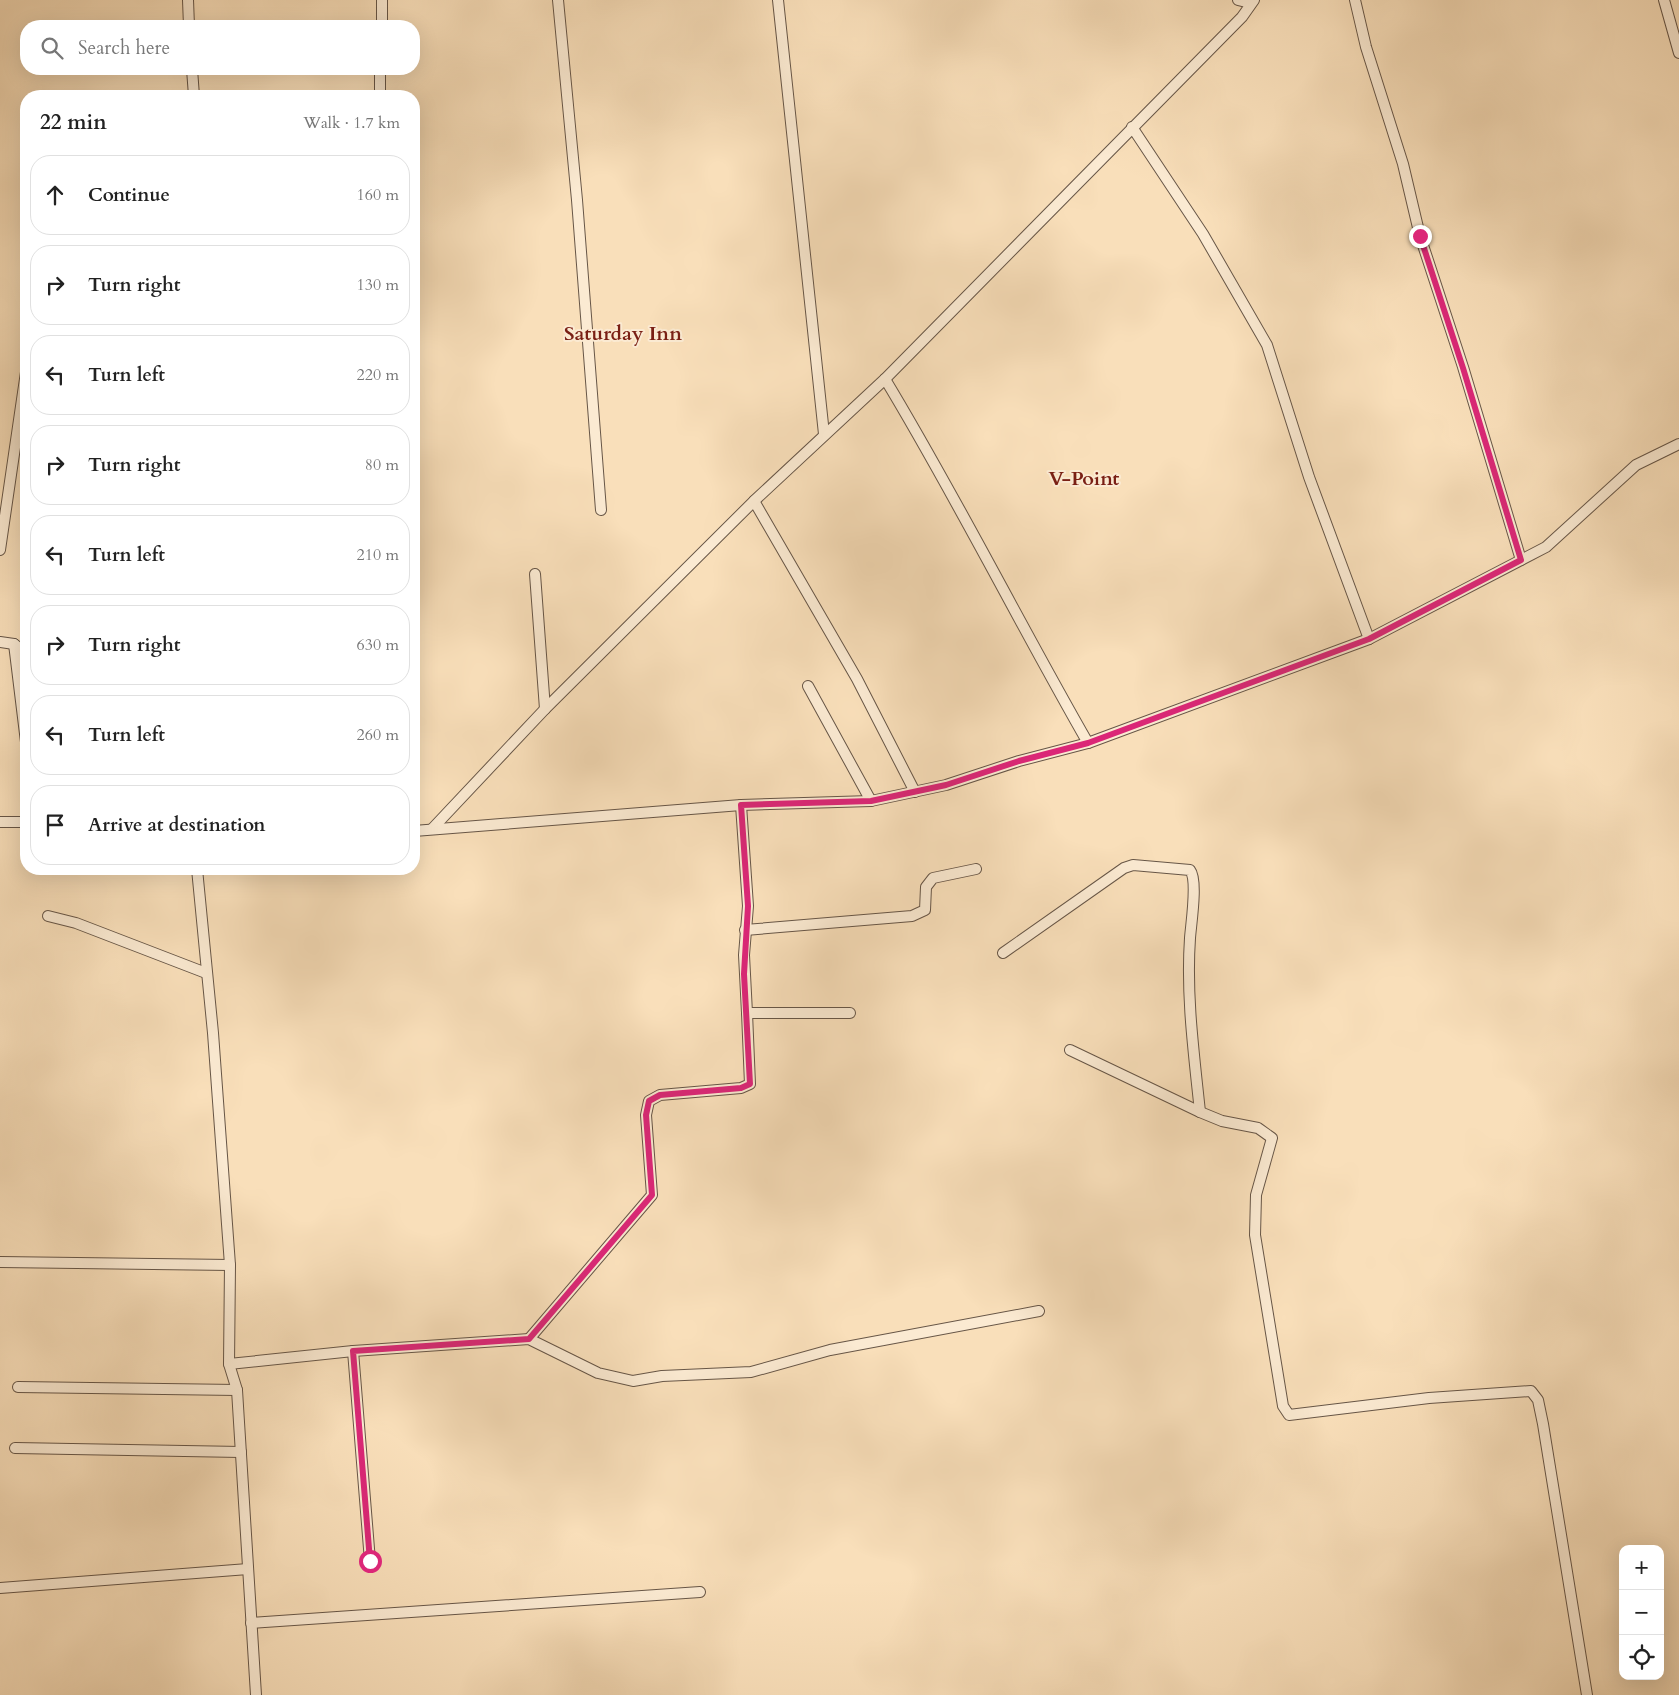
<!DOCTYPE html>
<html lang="en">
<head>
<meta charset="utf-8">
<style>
  body { margin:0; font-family:Cardo,serif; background:#f6f6f6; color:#222 }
  .controls { position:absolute; right:15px; bottom:15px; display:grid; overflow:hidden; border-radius:10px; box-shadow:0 5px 20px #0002 }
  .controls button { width:45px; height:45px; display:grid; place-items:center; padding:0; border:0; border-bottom:1px solid #e0e0e0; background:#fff; color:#222; font:25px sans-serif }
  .stop { position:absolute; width:15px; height:15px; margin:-11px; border:4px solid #db2777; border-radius:50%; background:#fff }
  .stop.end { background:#db2777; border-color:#fff; box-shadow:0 1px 5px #0008 }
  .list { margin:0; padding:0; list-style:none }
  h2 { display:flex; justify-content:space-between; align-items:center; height:65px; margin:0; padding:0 20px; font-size:21px }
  h2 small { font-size:16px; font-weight:400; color:#767676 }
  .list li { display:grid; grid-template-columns:32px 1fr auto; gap:15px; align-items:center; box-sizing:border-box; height:80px; margin:0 10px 10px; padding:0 10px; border:1px solid #e0e0e0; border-radius:20px }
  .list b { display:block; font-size:19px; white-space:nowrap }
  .list em { font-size:16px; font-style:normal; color:#767676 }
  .icon { flex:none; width:28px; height:28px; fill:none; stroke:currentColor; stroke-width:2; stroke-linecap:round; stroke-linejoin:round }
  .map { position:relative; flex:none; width:1679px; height:1695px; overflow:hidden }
  .search { position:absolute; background:#fff; box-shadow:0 5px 20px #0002; left:20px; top:20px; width:400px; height:55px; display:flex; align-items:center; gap:12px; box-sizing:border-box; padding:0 18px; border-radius:20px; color:#767676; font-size:19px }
  .panel { position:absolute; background:#fff; box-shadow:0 5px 20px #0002; left:20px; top:90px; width:400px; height:785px; border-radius:20px }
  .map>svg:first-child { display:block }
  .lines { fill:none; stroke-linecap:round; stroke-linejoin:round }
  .street-casing { stroke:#675647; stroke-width:12 }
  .street { stroke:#fbead2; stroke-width:10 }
  .route { stroke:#db2777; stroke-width:6 }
  .labels { text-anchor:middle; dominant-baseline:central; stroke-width:4; stroke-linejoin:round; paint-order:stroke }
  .quarter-label { font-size:20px; font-weight:bold; fill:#7a1f14; stroke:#fbead2 }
</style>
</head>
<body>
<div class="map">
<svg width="1679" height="1695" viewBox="0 0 1679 1695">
  <rect width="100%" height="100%" fill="#f9dfba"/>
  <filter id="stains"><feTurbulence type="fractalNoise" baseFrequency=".004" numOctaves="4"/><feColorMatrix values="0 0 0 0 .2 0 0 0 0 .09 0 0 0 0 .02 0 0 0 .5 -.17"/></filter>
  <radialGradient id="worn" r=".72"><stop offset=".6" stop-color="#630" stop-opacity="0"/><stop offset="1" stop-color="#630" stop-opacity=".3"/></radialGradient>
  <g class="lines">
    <g class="street-casing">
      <g id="street">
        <path d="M 188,0 L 189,26"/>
        <path d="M 558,0 L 577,200 L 601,510"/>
        <path d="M 778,0 L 824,434"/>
        <path d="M 1238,0 L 1250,3"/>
        <path d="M 1355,0 L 1366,47 L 1403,164 L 1420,236 L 1463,367 L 1521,560"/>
        <path d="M 1664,0 L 1679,53"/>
        <path d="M 382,26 L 382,0"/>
        <path d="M 192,69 L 194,96"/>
        <path d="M 380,96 L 380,69"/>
        <path d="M 1132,127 L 1203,234 L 1267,345 L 1309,477 L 1369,639"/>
        <path d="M 885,379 C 957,498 1019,623 1088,743"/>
        <path d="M 754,501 L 857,679 L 915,792"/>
        <path d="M 0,550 L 26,372"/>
        <path d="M 535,574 L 545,709"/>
        <path d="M 0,642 L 14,644 L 26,653"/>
        <path d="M 14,644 L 26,742"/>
        <path d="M 808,686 L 871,801"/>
        <path d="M 741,805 L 748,906 L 744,955 L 747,1013 L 850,1013"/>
        <path d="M 0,822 L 26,822"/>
        <path d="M 432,829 L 545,709 L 754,501 L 885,379 L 1242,17 L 1254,0"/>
        <path d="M 414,831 L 741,805 L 871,801 L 946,785 L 1019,761 L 1088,743 L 1369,639 L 1546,547 L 1636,465 L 1679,444"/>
        <path d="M 197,869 L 213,1033 L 230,1265 L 229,1364 L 237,1390 L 256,1695"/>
        <path d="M 48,916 L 76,923 L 206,973"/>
        <path d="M 745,930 L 912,916 L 925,910 L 926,887 L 933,878 L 976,869"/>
        <path d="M 1003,953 L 1124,868 L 1133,865 L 1190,870 C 1198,880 1191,924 1190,938 C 1186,996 1194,1054 1200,1112"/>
        <path d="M 1070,1050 L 1200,1112 L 1222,1121 L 1258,1128 L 1272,1138 L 1256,1195 L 1255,1235 L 1283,1406 L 1289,1415 L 1429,1398 L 1531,1391 L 1538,1400 L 1543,1424 L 1587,1695"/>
        <path d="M 0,1262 L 230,1265"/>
        <path d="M 529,1339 L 652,1195 L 646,1115 L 649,1101 L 660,1095 L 741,1088 L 750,1084 L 747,1013"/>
        <path d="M 353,1351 L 370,1561"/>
        <path d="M 229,1364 L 353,1351 L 529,1339 L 598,1373 L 633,1381 L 662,1376 L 751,1372 L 830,1350 L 1039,1311"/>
        <path d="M 18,1387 L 237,1390"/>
        <path d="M 15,1448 L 241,1452"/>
        <path d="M 0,1588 L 248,1569"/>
        <path d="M 251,1623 L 700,1592"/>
      </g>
    </g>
    <use href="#street" class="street"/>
  </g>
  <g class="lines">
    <path class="route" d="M 370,1561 L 353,1351 L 529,1339 L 652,1195 L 646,1115 L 649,1101 L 660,1095 L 741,1088 L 750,1084 L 744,974 L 748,906 L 741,805 L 871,801 L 946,785 L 1019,761 L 1088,743 L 1369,639 L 1521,560 L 1463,368 L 1420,236"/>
  </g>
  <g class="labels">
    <g class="quarter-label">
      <text x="623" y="333">Saturday Inn</text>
      <text x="1084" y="478">V-Point</text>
    </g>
  </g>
  <rect width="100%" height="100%" filter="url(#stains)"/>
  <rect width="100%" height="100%" fill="url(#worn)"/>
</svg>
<div class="controls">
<button>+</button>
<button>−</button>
<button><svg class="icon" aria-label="locate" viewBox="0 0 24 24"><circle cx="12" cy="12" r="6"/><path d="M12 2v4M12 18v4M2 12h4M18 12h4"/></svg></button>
</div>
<div class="stop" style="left:370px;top:1561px"></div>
<div class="stop end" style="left:1420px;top:236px"></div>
<div class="search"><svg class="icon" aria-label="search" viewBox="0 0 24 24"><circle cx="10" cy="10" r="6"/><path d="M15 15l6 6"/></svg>Search here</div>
<section class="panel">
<h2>22 min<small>Walk · 1.7 km</small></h2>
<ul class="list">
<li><svg class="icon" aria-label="ahead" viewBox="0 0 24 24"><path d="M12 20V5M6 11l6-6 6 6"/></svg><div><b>Continue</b></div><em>160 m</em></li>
<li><svg class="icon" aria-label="right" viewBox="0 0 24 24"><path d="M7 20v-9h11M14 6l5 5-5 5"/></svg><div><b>Turn right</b></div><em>130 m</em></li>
<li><svg class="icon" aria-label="left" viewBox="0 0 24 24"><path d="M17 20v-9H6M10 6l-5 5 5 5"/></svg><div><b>Turn left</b></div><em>220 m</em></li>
<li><svg class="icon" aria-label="right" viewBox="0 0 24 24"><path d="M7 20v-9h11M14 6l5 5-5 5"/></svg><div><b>Turn right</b></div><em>80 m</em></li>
<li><svg class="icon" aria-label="left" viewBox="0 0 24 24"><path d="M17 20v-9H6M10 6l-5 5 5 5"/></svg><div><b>Turn left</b></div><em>210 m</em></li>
<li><svg class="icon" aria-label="right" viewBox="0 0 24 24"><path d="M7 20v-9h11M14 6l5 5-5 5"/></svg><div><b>Turn right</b></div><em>630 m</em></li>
<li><svg class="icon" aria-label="left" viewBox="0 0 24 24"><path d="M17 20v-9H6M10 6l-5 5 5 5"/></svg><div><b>Turn left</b></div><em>260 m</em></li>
<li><svg class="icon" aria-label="arrive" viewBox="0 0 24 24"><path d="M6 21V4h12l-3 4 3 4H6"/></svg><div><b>Arrive at destination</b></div></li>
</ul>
</section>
</div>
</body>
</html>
